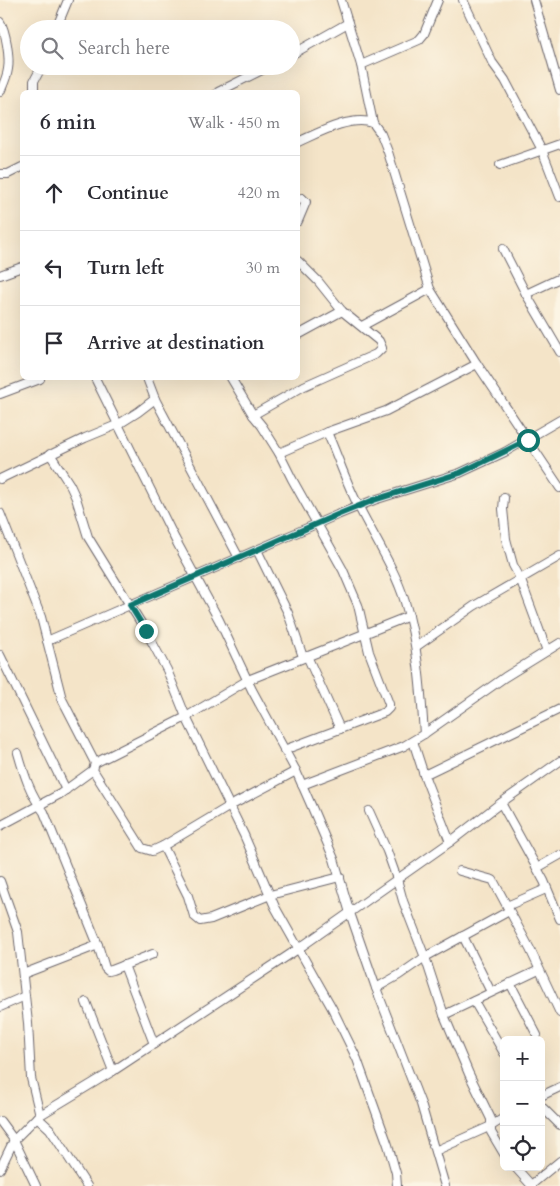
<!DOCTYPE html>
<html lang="en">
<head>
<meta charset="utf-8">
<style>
  body { margin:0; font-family:Cardo,serif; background:#f2f2f3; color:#2b2b33 }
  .controls { position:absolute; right:15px; bottom:15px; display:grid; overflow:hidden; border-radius:8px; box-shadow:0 5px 20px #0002 }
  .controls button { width:45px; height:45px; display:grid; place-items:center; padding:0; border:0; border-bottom:1px solid #e1e1e2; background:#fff; color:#2b2b33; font:25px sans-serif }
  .stop { position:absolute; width:15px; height:15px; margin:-11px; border:4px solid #0f766e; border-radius:50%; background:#fff }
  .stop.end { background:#0f766e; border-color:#fff; box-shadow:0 1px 5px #0008 }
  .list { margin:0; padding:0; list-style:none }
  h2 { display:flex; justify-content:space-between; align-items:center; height:65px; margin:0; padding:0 20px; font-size:21px }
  h2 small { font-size:16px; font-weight:400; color:#7c7c81 }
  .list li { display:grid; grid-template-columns:32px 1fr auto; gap:15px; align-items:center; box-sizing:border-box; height:75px; padding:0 20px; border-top:1px solid #e1e1e2 }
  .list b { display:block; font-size:19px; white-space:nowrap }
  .list em { font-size:16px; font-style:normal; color:#7c7c81 }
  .icon { flex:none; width:28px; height:28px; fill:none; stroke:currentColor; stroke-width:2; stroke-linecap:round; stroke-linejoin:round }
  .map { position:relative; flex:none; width:560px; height:1186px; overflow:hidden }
  .search { position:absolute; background:#fff; box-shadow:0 5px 20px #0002; left:20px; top:20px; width:280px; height:55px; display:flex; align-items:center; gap:12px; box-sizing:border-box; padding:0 18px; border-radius:28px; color:#7c7c81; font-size:19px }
  .panel { position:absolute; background:#fff; box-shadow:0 5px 20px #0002; left:20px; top:90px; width:280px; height:290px; border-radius:8px }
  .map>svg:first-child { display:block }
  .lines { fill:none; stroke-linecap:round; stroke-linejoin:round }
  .minor-casing { stroke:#6c666c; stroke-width:10 }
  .minor { stroke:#fff; stroke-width:8 }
  .route { stroke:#0f766e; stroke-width:6 }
</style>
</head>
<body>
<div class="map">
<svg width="560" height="1186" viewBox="0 0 560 1186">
  <rect width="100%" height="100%" fill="#fcf5e5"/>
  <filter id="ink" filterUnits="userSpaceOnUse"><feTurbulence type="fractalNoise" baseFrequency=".02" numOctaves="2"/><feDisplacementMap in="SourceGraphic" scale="10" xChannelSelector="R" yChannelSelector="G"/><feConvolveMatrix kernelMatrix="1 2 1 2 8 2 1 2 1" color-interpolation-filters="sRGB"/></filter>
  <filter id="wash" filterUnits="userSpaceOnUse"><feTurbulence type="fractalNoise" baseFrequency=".0096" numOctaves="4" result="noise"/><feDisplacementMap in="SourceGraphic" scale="20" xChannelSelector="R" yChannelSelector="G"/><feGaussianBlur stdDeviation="1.12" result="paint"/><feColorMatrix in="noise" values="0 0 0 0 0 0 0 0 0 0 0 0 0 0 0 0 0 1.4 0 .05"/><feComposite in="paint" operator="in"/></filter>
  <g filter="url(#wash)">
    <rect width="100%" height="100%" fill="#f4e4c8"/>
  </g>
  <g filter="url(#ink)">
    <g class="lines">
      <g class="minor-casing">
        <g id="minor">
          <path d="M 341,0 L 361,65 L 373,123 L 381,134 L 388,152 L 430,289 L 477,364 L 560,488"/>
          <path d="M 463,0 L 492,62 L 505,80 L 542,150 L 560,197"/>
          <path d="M 534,0 L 560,90"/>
          <path d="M 0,22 C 6,31 10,58 8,69 C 7,77 3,85 0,92"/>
          <path d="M 56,29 L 68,0"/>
          <path d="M 291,55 L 348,23"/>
          <path d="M 361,65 L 419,40 L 424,34 L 438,0"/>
          <path d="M 34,92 L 34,81 L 42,66"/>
          <path d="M 218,92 L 270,66"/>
          <path d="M 298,142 C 318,133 351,115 373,123"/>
          <path d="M 500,165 L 560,144"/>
          <path d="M 0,174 L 8,174 L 22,167"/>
          <path d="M 298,199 L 302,198 L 306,202 L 298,221"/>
          <path d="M 503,249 L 526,294 L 560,352"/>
          <path d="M 0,275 L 22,267"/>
          <path d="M 526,294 L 560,278"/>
          <path d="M 362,326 L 430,289"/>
          <path d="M 298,335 L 342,311"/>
          <path d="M 95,378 L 175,539 L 219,620 L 252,690 L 296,771 L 311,805 L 334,859 L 350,913 L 376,988 L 421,1104 L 445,1186"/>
          <path d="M 147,378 L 155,399 L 239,558"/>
          <path d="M 231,378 L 253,415 L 262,426 L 279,453 L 292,479 L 343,570 L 358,605 L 369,652 L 389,704 L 389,708 L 385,712 L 284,750"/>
          <path d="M 0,394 L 40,379"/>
          <path d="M 253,415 L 304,386 L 376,354 L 382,348 L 379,341 L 342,311 L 318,281 L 298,261"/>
          <path d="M 327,432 C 338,457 347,485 360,509 C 375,539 395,569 405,602 C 418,644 421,690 424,734"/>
          <path d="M 279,453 L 327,432 L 386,411 L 477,364"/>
          <path d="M 50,454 L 70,485 L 76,498 L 88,537 L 146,631 L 167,670 L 186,717 L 244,835 L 275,907 L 332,1008 L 357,1059 L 388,1145 L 396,1173 L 397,1186"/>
          <path d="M 0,479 L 85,438 L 119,424 L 138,412 L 155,399"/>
          <path d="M 504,498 L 503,509 L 506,539 L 513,565 L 520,578 L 547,651"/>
          <path d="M 0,513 L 41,617 L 62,699 L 95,763 L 93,770 L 142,848 L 152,851 L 163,846 L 230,806 L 296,771"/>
          <path d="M 257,550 L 288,613 L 303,657"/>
          <path d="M 47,641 L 337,515 L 374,500 L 460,473 L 505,452 L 560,420"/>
          <path d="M 417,646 L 474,606 L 560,556"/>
          <path d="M 0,655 L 66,790"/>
          <path d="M 307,656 L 340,729"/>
          <path d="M 413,741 L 424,775 L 450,842"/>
          <path d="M 18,753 C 24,774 30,794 44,812 L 98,945 L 105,968 L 108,971 L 112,970 L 153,954"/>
          <path d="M 95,763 L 186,717 L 248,680 L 409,616"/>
          <path d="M 424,775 L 560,709"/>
          <path d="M 302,785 L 404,746 L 424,734 L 505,677 L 560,643"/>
          <path d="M 501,803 L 544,881 L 560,919"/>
          <path d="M 369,811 L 387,851 L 397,879 L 403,901 L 426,960 L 444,1015 L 469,1074 L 491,1119 L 491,1132 L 504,1154"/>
          <path d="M 0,826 L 60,794 L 93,770"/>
          <path d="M 163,846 L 188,896 L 194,916 L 200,921 L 211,919 L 270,895 L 340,877"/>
          <path d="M 537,868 L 560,855"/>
          <path d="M 460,871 L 493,880 L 530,949 L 560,1013"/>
          <path d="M 0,881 L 18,932 L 28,1023 L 31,1078 L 40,1115"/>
          <path d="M 507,906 L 546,889"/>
          <path d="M 463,936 L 491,992"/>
          <path d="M 124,965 L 154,1044"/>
          <path d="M 23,974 L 98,945"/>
          <path d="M 510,983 L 537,1035"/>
          <path d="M 376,988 L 399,975 L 425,957 L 509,911"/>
          <path d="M 474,1001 L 504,1053"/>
          <path d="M 86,1002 L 113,1071"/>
          <path d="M 0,1007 L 25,996"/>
          <path d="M 444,1015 L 539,970"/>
          <path d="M 541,1096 L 560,1087"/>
          <path d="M 541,1106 L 560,1125"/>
          <path d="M 37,1117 L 50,1129 L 87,1186"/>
          <path d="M 0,1121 L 14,1140 L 36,1186"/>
          <path d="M 435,1151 L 491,1126 L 504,1118"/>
          <path d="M 515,1167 L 532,1186"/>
          <path d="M 0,1169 L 14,1140 L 37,1117 L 113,1071 L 298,949 L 450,842 L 498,805 L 560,761"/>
          <path d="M 531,1185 L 560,1161"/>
        </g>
      </g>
      <use href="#minor" class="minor"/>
    </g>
  </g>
  <g class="lines" filter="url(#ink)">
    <path class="route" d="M 146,631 L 130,605 L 337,515 L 374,500 L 460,473 L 528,440"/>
  </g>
</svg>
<div class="controls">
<button>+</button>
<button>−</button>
<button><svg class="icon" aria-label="locate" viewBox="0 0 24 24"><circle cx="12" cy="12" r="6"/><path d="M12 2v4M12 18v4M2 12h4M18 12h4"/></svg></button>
</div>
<div class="stop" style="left:528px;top:440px"></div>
<div class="stop end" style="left:146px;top:631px"></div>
<div class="search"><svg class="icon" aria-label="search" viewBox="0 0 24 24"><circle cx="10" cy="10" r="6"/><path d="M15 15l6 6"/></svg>Search here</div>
<section class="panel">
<h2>6 min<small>Walk · 450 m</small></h2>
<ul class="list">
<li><svg class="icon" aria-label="ahead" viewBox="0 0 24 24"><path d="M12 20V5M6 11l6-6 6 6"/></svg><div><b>Continue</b></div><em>420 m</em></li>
<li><svg class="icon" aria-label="left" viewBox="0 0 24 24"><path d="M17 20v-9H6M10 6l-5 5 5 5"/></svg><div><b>Turn left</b></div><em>30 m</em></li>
<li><svg class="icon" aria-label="arrive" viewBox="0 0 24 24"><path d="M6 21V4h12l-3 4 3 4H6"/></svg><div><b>Arrive at destination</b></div></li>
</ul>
</section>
</div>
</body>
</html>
